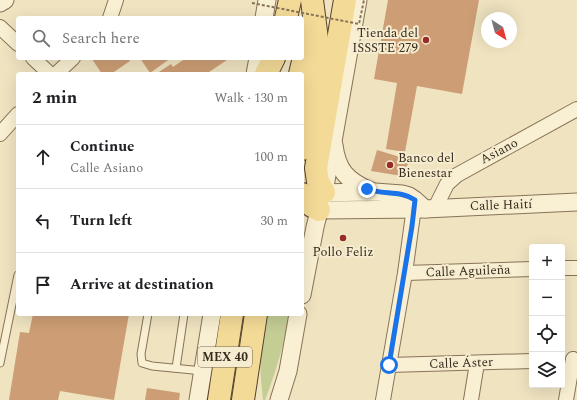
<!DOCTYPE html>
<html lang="en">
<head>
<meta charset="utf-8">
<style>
  body { margin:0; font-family:Spectral,serif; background:#f6f6f6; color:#202124 }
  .controls { position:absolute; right:12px; bottom:12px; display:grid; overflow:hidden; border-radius:4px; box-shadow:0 4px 16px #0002 }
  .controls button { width:36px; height:36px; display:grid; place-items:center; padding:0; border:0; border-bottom:1px solid #e0e0e0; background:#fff; color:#202124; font:20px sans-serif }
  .compass { position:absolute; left:481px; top:12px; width:36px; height:36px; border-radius:50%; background:#fff; box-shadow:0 4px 16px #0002; rotate:144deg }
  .stop { position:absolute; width:12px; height:12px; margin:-9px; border:3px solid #1a73e8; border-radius:50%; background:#fff }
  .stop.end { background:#1a73e8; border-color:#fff; box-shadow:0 1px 4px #0008 }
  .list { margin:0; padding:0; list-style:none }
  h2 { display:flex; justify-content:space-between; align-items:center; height:52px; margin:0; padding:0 16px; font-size:17px }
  h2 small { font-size:13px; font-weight:400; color:#757577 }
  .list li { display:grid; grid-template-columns:26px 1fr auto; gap:12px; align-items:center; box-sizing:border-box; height:64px; padding:0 16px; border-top:1px solid #e0e0e0 }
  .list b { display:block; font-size:15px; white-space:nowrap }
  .list p { margin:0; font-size:13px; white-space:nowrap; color:#757577 }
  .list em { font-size:13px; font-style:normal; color:#757577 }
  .icon { flex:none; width:22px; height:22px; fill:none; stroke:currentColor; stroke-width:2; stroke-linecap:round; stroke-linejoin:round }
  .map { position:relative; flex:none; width:577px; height:400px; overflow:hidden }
  .search { position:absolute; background:#fff; box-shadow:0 4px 16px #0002; left:16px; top:16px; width:288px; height:44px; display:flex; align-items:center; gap:10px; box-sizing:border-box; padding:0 14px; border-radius:4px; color:#757577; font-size:15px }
  .panel { position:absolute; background:#fff; box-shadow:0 4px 16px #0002; left:16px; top:72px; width:288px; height:244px; border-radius:4px }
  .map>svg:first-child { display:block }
  .green { fill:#c4cd94 }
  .building { fill:#cd9e75 }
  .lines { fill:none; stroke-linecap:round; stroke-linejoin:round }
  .service-casing { stroke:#887358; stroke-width:9 }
  .minor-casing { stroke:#887358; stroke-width:16 }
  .tertiary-casing { stroke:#887358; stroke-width:19 }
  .primary-casing { stroke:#55412c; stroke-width:24 }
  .service { stroke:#f9f0d3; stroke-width:7 }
  .minor { stroke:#f9f0d3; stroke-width:14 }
  .tertiary { stroke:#f9f0d3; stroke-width:17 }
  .primary { stroke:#f3da97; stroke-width:22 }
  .path-bridge { stroke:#887358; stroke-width:2; stroke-dasharray:3 2; stroke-linecap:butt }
  .route { stroke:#1a73e8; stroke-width:5 }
  .poi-dot { fill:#982b27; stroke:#f6ecd0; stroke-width:1.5 }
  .labels { text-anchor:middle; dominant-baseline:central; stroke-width:4; stroke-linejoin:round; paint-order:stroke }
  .shield { fill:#f6ecd0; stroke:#706553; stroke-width:1 }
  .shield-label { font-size:12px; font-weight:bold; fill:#372b1d }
  .poi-label { font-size:13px; fill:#372b1d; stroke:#f6ecd0; text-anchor:end }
  .street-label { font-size:13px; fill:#372b1d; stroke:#f6ecd0 }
</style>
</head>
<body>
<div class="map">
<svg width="577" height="400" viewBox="0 0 577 400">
  <rect width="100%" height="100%" fill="#efe3c0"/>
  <path class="green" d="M 263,314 L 289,314 C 284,345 276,371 265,400 L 263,400 L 261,379 L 259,340 Z"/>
  <g class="building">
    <path d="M 388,0 L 479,0 L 462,94 L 417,86 L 405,152 L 386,149 L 397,83 L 374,79 Z"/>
    <path d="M 94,58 L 128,58 L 130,61 L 111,74 L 102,74 L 92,59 Z"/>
    <path d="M 140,58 L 171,58 L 150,73 Z"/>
    <path d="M 186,58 L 230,58 L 206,74 L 156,74 L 171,64 L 173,67 Z"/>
    <path d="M 377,150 L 410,160 L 402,176 L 371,171 Z"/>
    <path d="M 33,314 L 129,314 L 114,400 L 60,391 L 58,400 L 9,400 L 20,332 L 29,333 Z"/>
    <path d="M 147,388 L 180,393 L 179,400 L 145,400 Z"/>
  </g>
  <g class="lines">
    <g class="service-casing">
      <g id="service">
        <path d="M 148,314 L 141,354 L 142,363 L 152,366 L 203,371"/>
        <path d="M 0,363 L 18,275"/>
        <path d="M 176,368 L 184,314"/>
      </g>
    </g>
    <g class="minor-casing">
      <g id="minor">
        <path d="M 110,18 L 116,0"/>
        <path d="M 0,27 L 18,44"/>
        <path d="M 33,58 L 50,74"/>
        <path d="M 56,74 L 73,58"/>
        <path d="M 0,134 L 18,114"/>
        <path d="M 435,208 L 447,184 L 457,175 L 577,109"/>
        <path d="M 562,268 L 577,268"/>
        <path d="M 405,273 L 532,269"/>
        <path d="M 389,365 L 532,361"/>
        <path d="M 383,400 L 405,273 L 415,200"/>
        <path d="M 471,400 L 477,363"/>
        <path d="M 566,400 L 573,359"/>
      </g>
    </g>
    <g class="tertiary-casing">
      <g id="tertiary">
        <path d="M 0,3 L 5,0"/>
        <path d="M 264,18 L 267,0"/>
        <path d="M 255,74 L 258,58"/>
        <path d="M 334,145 C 337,170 347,181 371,191"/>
        <path d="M 312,193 L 375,192 L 402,194 L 409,196 L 415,200 L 425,209"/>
        <path d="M 319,210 L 425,209 L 577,202"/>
        <path d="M 302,295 L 315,227 L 324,192 L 358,0"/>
        <path d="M 198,400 L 212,314"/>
        <path d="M 279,400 L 288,371 L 298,314"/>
      </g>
    </g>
    <g class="primary-casing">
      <g id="primary">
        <path d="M 286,18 L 290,0"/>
        <path d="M 266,74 L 274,58"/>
        <path d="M 300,74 L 310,32"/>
        <path d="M 302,149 L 314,92 L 319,55 L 312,0"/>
        <path d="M 324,192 L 318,182 L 316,168 L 345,0"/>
        <path d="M 302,194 L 312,206 L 319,210"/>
        <path d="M 219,400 L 232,314"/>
        <path d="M 243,400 L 256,314"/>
      </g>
    </g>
    <use href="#service" class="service"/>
    <use href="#minor" class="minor"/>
    <use href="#tertiary" class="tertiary"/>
    <use href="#primary" class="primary"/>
    <path class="path-bridge" d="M 252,3 L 359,24 L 364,0"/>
  </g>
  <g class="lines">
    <path class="route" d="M 367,189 C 383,195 401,190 415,200 L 412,226 L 389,365"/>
  </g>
  <g class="poi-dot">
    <circle cx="426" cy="40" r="4"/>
    <circle cx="390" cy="165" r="4"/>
    <circle cx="343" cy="238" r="4"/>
  </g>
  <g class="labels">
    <rect class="shield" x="198" y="347" width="54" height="20" rx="3"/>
    <g class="shield-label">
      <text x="225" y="357">MEX 40</text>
    </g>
    <g class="poi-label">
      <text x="418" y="33">Tienda del<tspan x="418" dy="15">ISSSTE 279</tspan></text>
      <text x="398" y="158" text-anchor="start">Banco del<tspan x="398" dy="15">Bienestar</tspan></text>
      <text x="343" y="252" text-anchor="middle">Pollo Feliz</text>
    </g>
    <g class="street-label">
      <text transform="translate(499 151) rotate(-28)">Asiano</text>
      <text transform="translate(501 205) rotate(-2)">Calle Haití</text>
      <text transform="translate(468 271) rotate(-2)">Calle Aguileña</text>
      <text transform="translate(461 363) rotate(-2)">Calle Áster</text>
    </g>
  </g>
</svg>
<div class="controls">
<button>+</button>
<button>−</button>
<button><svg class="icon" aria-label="locate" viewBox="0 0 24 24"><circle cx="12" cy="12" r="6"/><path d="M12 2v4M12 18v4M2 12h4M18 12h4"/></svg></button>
<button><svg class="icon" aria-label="layers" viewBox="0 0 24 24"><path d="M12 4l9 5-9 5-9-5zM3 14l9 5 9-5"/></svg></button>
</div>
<svg class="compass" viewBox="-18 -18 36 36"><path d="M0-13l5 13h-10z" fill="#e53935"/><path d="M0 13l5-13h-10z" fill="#757577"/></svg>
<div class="stop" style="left:389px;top:365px"></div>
<div class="stop end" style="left:367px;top:189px"></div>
<div class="search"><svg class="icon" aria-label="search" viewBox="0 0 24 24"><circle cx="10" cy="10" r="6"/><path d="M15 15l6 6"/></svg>Search here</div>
<section class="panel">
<h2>2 min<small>Walk · 130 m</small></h2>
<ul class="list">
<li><svg class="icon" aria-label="ahead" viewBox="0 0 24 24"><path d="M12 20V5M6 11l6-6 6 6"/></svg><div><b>Continue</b><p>Calle Asiano</p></div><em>100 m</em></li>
<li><svg class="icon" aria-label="left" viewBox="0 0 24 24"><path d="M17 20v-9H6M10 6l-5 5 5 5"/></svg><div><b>Turn left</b></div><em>30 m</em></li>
<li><svg class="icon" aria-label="arrive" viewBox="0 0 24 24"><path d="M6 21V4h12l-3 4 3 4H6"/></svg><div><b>Arrive at destination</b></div></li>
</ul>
</section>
</div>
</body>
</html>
